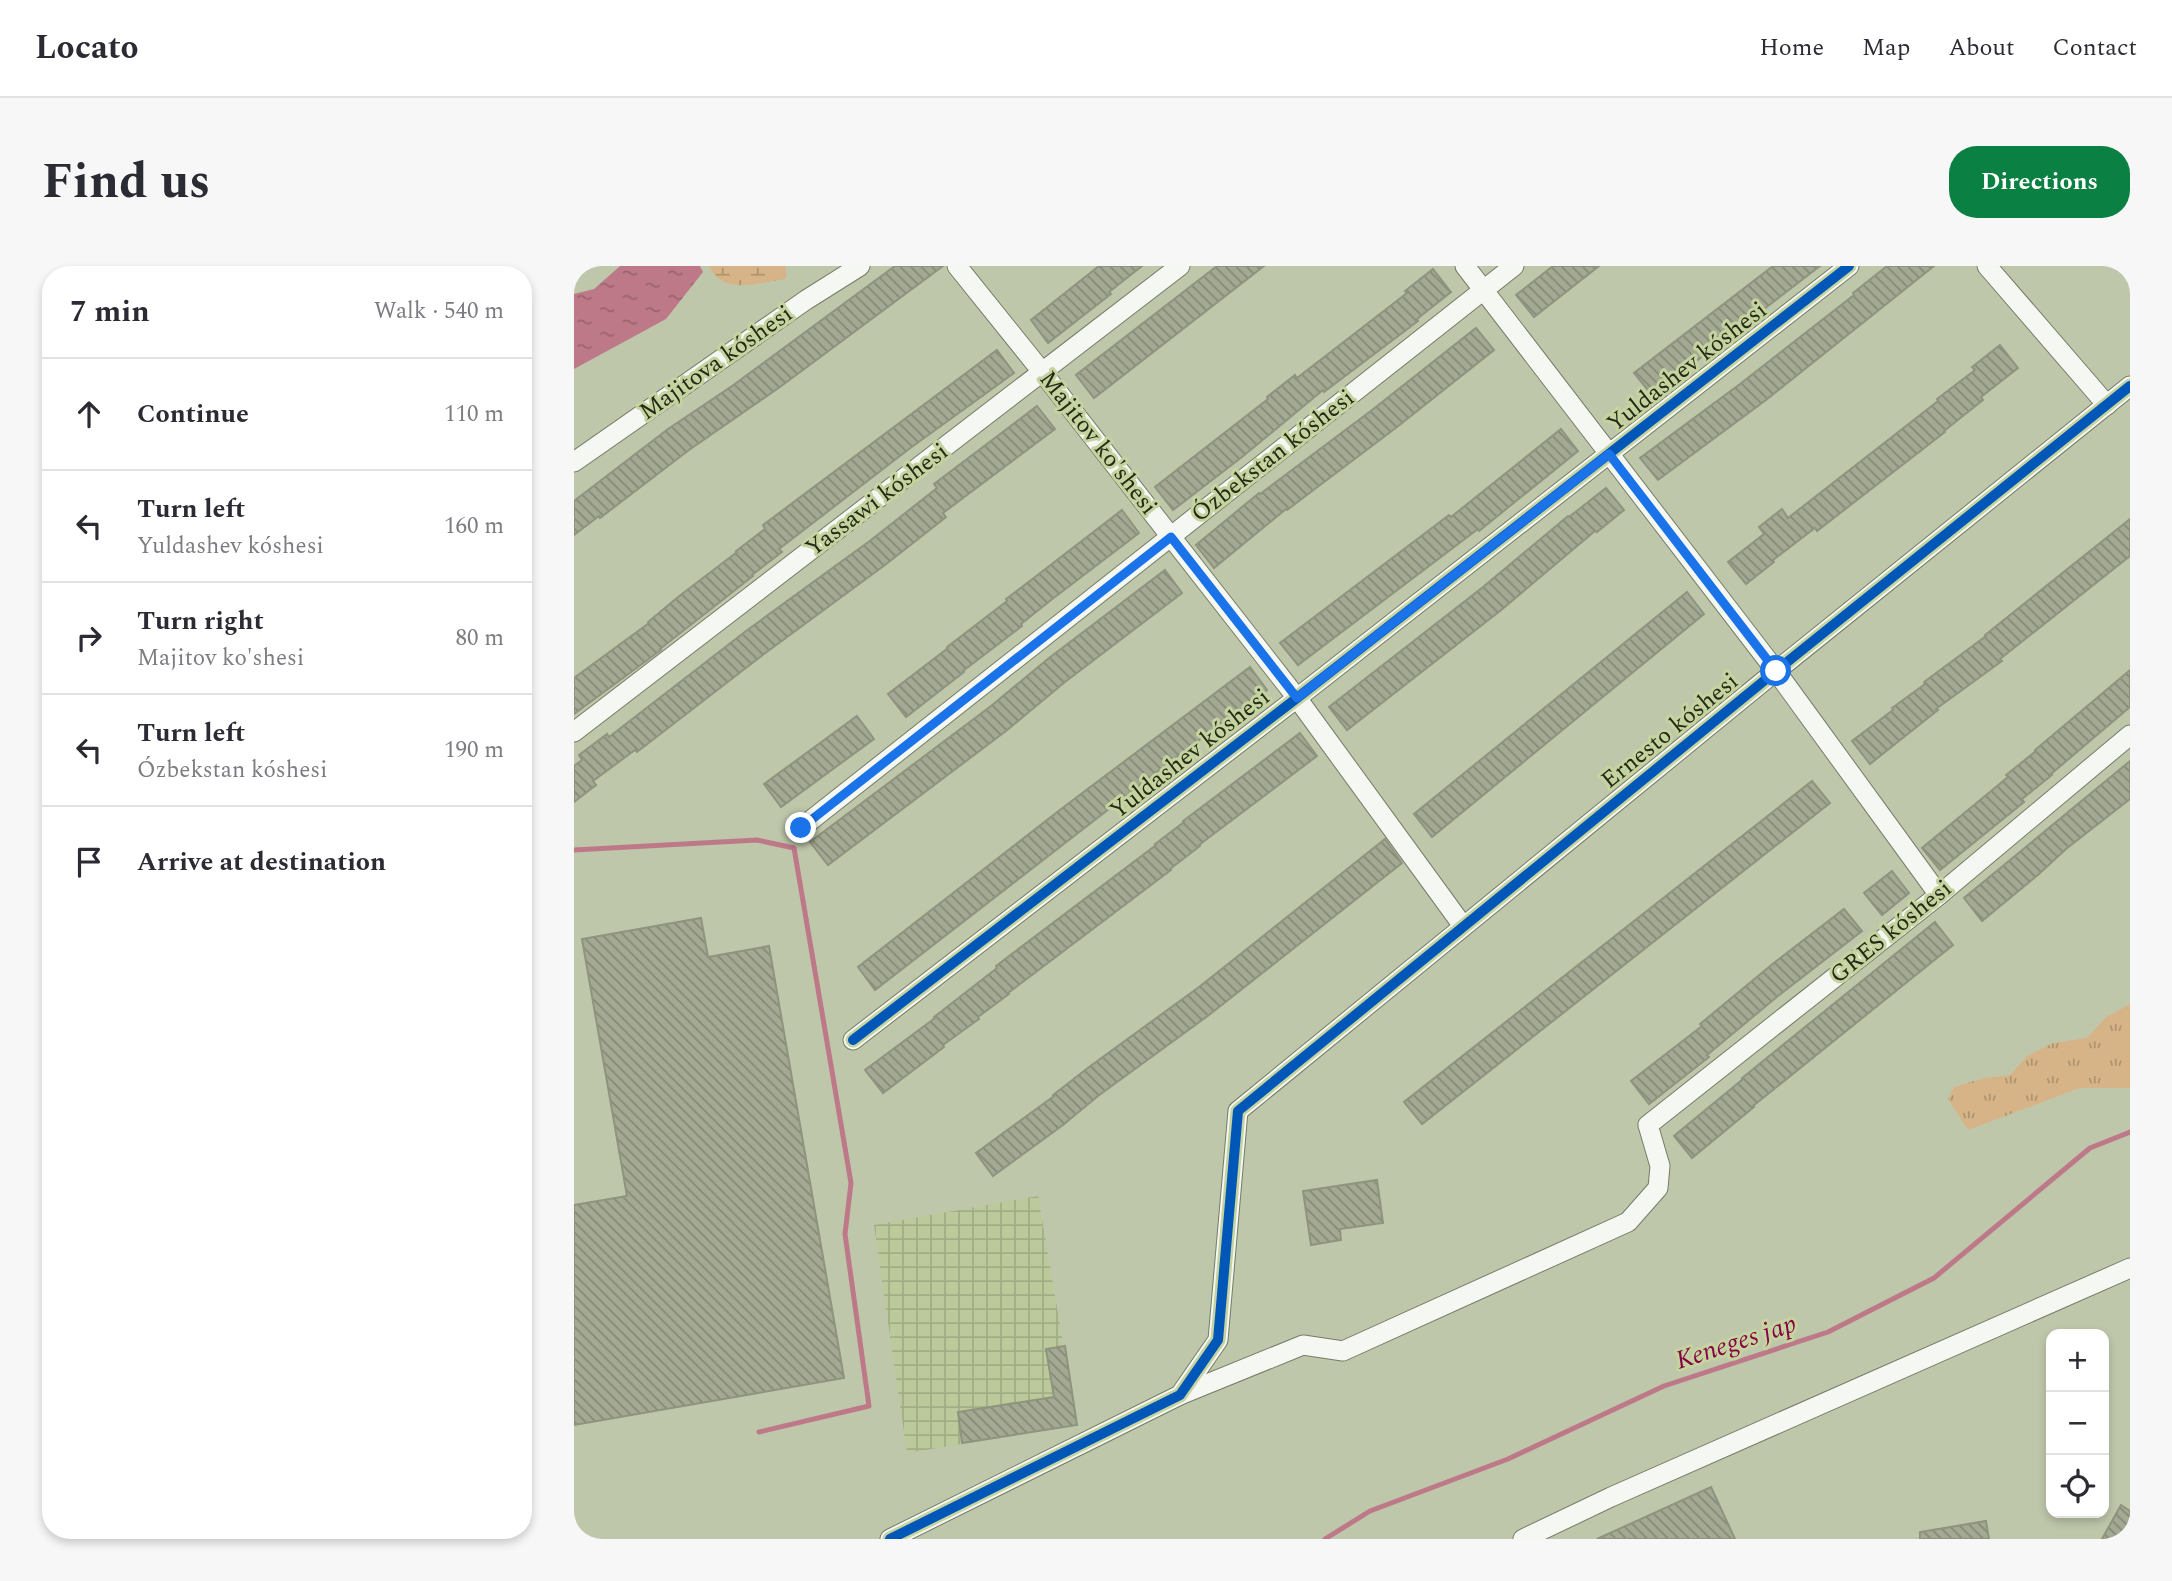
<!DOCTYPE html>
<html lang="en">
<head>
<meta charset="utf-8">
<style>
  body { margin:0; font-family:Spectral,serif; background:#f7f7f7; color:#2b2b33 }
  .controls { position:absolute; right:21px; bottom:21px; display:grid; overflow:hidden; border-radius:14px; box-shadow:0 4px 10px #0003 }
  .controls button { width:63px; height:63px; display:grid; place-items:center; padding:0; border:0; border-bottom:2px solid #e1e1e2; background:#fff; color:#2b2b33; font:35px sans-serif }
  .stop { position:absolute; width:21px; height:21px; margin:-16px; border:5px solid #1a73e8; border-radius:50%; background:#fff }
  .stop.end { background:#1a73e8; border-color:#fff; box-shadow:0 2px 7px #0008 }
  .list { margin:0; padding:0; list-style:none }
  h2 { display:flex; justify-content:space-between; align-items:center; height:91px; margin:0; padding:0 28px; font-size:30px }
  h2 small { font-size:23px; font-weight:400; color:#7c7c81 }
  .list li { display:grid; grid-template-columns:46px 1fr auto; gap:21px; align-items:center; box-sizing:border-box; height:112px; padding:0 28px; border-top:2px solid #e1e1e2 }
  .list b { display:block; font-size:26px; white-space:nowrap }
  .list p { margin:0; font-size:23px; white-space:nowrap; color:#7c7c81 }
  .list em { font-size:23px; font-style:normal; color:#7c7c81 }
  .icon { flex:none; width:38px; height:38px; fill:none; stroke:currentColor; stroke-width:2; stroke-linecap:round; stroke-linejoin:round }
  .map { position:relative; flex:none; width:1556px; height:1273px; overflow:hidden; border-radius:28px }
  header { display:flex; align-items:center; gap:42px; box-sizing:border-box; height:98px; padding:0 35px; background:#fff; border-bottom:2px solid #e1e1e2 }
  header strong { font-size:33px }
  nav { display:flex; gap:38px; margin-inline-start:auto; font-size:24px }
  .intro { display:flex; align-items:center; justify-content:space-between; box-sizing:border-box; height:168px; padding:0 42px }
  h1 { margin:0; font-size:49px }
  .button { padding:18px 32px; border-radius:28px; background:#0b8043; color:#fff; font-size:24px; font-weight:700 }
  main { display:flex; gap:42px; padding:0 42px }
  aside { flex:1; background:#fff; border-radius:28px; box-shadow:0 4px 10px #0003 }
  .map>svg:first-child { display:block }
  .industrial { fill:url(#industrial-grid) }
  .grass { fill:url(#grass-tufts) }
  .wetland { fill:url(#wetland-marsh) }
  .water { fill:url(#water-ripples) }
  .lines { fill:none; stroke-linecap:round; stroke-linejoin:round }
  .stream { stroke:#be7989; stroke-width:5 }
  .building { fill:url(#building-back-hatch); stroke:#8e947e; stroke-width:2 }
  .street-casing { stroke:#767c66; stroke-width:21 }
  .street { stroke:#f5f7f2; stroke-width:19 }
  .cycleway-casing { stroke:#c4d39f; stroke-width:15 }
  .cycleway { stroke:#0057b8; stroke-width:10 }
  .route { stroke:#1a73e8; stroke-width:9 }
  .labels { text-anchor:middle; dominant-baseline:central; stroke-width:6; stroke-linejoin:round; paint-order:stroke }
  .street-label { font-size:24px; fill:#242a15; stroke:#c4d39f }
  .water-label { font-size:26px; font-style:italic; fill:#804; stroke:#c4d39f }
</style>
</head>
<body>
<header>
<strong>Locato</strong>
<nav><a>Home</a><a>Map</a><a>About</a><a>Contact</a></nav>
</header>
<div class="intro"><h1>Find us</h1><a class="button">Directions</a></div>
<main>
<aside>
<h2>7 min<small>Walk · 540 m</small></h2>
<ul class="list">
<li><svg class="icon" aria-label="ahead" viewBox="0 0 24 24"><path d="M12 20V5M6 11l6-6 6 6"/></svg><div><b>Continue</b></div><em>110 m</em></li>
<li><svg class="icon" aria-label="left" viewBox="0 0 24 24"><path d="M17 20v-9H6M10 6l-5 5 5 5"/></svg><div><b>Turn left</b><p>Yuldashev kóshesi</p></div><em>160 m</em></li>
<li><svg class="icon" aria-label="right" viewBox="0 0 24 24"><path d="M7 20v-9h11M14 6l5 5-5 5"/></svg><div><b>Turn right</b><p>Majitov ko'shesi</p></div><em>80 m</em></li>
<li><svg class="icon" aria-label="left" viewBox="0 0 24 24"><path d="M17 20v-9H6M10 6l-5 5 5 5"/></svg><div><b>Turn left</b><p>Ózbekstan kóshesi</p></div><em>190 m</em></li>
<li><svg class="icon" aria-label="arrive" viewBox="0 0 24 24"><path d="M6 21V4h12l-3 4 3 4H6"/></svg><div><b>Arrive at destination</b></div></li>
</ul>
</aside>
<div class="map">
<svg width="1556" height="1273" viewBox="0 0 1556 1273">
  <defs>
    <pattern id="industrial-grid" width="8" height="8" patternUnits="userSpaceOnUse" patternTransform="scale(1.75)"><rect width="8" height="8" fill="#bcc99b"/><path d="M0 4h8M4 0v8" fill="none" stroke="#a1ad85"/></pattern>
    <pattern id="grass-tufts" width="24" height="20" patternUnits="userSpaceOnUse" patternTransform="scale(1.75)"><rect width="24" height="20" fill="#d6b488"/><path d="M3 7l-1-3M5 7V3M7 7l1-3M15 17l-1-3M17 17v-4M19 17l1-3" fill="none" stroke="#ad936e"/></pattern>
    <pattern id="wetland-marsh" width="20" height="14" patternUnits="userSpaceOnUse" patternTransform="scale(1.75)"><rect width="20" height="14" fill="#d6b488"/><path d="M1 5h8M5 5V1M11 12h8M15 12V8" fill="none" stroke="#ad936e"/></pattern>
    <pattern id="water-ripples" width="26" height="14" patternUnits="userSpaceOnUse" patternTransform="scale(1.75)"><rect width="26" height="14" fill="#be7989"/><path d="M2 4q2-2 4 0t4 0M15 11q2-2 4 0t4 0" fill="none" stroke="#9a636f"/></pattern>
    <pattern id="building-back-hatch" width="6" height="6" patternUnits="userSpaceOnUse" patternTransform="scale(1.75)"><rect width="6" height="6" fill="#a3a993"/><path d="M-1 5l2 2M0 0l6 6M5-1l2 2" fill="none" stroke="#858a77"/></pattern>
  </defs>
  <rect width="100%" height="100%" fill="#bfc7ab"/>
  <path class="industrial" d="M 464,930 L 503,1159 L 333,1187 L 300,959 Z"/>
  <path class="grass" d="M 1556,738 L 1556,822 L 1506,822 L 1394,864 L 1374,833 L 1380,821 L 1410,812 L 1436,809 L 1453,790 L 1479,777 L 1513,772 L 1532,751 Z"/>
  <path class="wetland" d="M 135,0 L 212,0 L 212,13 C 185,16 150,31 135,0 Z"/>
  <path class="water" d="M 46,0 L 126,0 L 129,6 L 92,53 L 0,103 L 0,28 L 20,23 Z"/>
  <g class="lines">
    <g class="stream">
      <path d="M 0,584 L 183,574 L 220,582 L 277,917 L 271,968 L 295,1140 L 185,1166"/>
      <path d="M 751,1273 L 796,1245 L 934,1193 L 1090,1120 L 1254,1066 L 1360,1012 L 1516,882 L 1556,866"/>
    </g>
  </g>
  <g class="building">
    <path d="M 321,0 L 369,0 L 206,121 L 115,184 L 26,252 L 25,250 L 0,269 L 0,235 L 94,163 L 158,120 Z"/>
    <path d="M 525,0 L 568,0 L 535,26 L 537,28 L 474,77 L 457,54 Z"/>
    <path d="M 643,0 L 690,0 L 520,132 L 502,109 Z"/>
    <path d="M 979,0 L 1025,0 L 960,51 L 942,29 Z"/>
    <path d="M 1199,0 L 1246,0 L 1078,129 L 1060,107 Z"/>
    <path d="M 1313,0 L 1360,0 L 1192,134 L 1084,214 L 1066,192 L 1166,118 L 1280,29 L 1279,27 Z"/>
    <path d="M 859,3 L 877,26 L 843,53 L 844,55 L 750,126 L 749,124 L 668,191 L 599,244 L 581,221 L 694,133 L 693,131 L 721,109 L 723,112 L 833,27 L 831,25 Z"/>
    <path d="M 902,62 L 920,84 L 823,161 L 713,244 L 712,243 L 640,302 L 622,279 L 685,227 L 686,228 L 798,144 Z"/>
    <path d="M 1426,79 L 1444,102 L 1407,131 L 1409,134 L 1370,165 L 1371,166 L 1243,265 L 1241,262 L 1199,294 L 1200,296 L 1172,318 L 1154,296 L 1190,268 L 1185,261 L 1208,243 L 1214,252 L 1364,135 L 1363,133 L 1401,104 L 1398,101 Z"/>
    <path d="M 423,84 L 440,107 L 335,183 L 205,283 L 208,286 L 178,309 L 179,310 L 86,383 L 87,384 L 0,448 L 0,412 L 75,357 L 74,356 L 104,331 L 163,286 L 162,285 L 191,263 L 189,259 Z"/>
    <path d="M 463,140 L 481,163 L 369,247 L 372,251 L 311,299 L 190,388 L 63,486 L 61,484 L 19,515 L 22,519 L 0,536 L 0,500 L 8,494 L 5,489 L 33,468 L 35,471 L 172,365 L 297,274 L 363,222 L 360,218 Z"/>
    <path d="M 987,163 L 1004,185 L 905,265 L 904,263 L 724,399 L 706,377 L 875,249 L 877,251 Z"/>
    <path d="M 1032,222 L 1050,244 L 1023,266 L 1021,265 L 926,345 L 773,464 L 755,441 L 909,321 L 994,250 L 995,251 Z"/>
    <path d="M 548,244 L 565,267 L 477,334 L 447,358 L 448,360 L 389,405 L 390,406 L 332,451 L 314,428 L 374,382 L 373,381 L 433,335 L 432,333 L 461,311 Z"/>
    <path d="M 1556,253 L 1556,290 L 1426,393 L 1428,395 L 1362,443 L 1364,444 L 1296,498 L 1278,475 L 1319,444 L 1318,442 L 1351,418 L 1350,416 L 1412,370 L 1411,369 Z"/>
    <path d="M 591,304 L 608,327 L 491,416 L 432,465 L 254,599 L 236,576 L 417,440 L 475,392 Z"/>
    <path d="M 1113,326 L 1130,348 L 858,571 L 840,548 Z"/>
    <path d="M 676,401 L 693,424 L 597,495 L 301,724 L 284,701 L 491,540 Z"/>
    <path d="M 1556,404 L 1556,441 L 1477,508 L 1478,509 L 1448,533 L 1450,536 L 1366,604 L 1348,582 L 1434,511 L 1432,509 L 1462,485 L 1461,484 Z"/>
    <path d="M 283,450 L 300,473 L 207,541 L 190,518 Z"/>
    <path d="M 726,467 L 743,490 L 625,579 L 626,580 L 596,603 L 597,604 L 434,727 L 435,728 L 404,751 L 405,753 L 369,779 L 370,781 L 309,827 L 291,804 L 361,752 L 360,751 L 423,702 L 422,700 L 582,579 L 581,578 L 610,556 L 609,555 Z"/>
    <path d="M 1556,495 L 1556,533 L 1492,583 L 1465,608 L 1408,655 L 1390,632 Z"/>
    <path d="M 1238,515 L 1256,537 L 848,858 L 830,836 Z"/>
    <path d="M 811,573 L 828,597 L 635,749 L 524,830 L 489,859 L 419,910 L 402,887 L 480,830 L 479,829 L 515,801 L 625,721 Z"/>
    <path d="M 1318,605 L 1335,627 L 1308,649 L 1290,627 Z"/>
    <path d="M 1270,643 L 1288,665 L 1204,730 L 1133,789 L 1135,791 L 1075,838 L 1057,815 L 1128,760 L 1126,758 L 1201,696 Z"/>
    <path d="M 127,652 L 134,691 L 195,680 L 270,1112 L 0,1159 L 0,939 L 53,930 L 8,673 Z"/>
    <path d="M 1361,656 L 1379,679 L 1179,840 L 1180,841 L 1118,892 L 1100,870 L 1169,813 L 1168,812 Z"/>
    <path d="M 803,914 L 809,957 L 766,963 L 767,974 L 737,979 L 729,925 Z"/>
    <path d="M 491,1080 L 503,1159 L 388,1177 L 384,1146 L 480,1131 L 472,1083 Z"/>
    <path d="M 1137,1221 L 1161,1273 L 1023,1273 Z"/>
    <path d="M 1547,1239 L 1556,1245 L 1556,1273 L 1528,1273 Z"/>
    <path d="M 1412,1255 L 1415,1273 L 1346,1273 L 1346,1266 Z"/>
  </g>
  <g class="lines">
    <g class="street-casing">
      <g id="street">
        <path d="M 383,0 L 469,107 L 723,432 L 889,660"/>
        <path d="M 891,0 L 1202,405 L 1365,629"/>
        <path d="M 1413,0 L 1533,139"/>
        <path d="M 0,196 L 232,34 L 286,0"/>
        <path d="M 0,466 L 606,0"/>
        <path d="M 227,562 L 940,0"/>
        <path d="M 279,774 L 723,432 L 1275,0"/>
        <path d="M 606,1129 L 729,1079 L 769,1085 L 1054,956 L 1084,922 L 1086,900 L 1074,859 L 1365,629 L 1556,469"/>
        <path d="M 316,1273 L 606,1129 L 644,1074 L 664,845 L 1202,405 L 1556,120"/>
        <path d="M 949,1273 L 1037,1231 L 1556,1002"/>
      </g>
    </g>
    <use href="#street" class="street"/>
    <g class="cycleway-casing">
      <g id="cycleway">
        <path d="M 279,774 L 723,432 L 1275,0"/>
        <path d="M 316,1273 L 606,1129 L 644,1074 L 664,845 L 1202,405 L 1556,120"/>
      </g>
    </g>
    <use href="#cycleway" class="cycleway"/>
  </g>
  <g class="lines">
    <path class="route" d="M 227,562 L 597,271 L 723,432 L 1035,188 L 1202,405"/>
  </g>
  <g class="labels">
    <g class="street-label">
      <text transform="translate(142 97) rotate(-35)">Majitova kóshesi</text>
      <text transform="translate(1113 101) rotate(-38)">Yuldashev kóshesi</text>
      <text transform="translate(524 177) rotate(52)">Majitov ko'shesi</text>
      <text transform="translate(699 190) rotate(-38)">Ózbekstan kóshesi</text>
      <text transform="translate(303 234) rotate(-37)">Yassawi kóshesi</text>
      <text transform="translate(1096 465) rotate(-39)">Ernesto kóshesi</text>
      <text transform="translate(616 488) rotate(-38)">Yuldashev kóshesi</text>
      <text transform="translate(1317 666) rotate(-39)">GRES kóshesi</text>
    </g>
    <g class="water-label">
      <text transform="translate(1162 1076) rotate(-18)">Keneges jap</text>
    </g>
  </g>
</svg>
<div class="controls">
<button>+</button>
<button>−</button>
<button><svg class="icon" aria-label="locate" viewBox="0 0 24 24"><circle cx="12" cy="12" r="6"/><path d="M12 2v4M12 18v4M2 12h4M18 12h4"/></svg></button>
</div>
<div class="stop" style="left:1202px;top:405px"></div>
<div class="stop end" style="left:227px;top:562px"></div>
</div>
</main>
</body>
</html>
